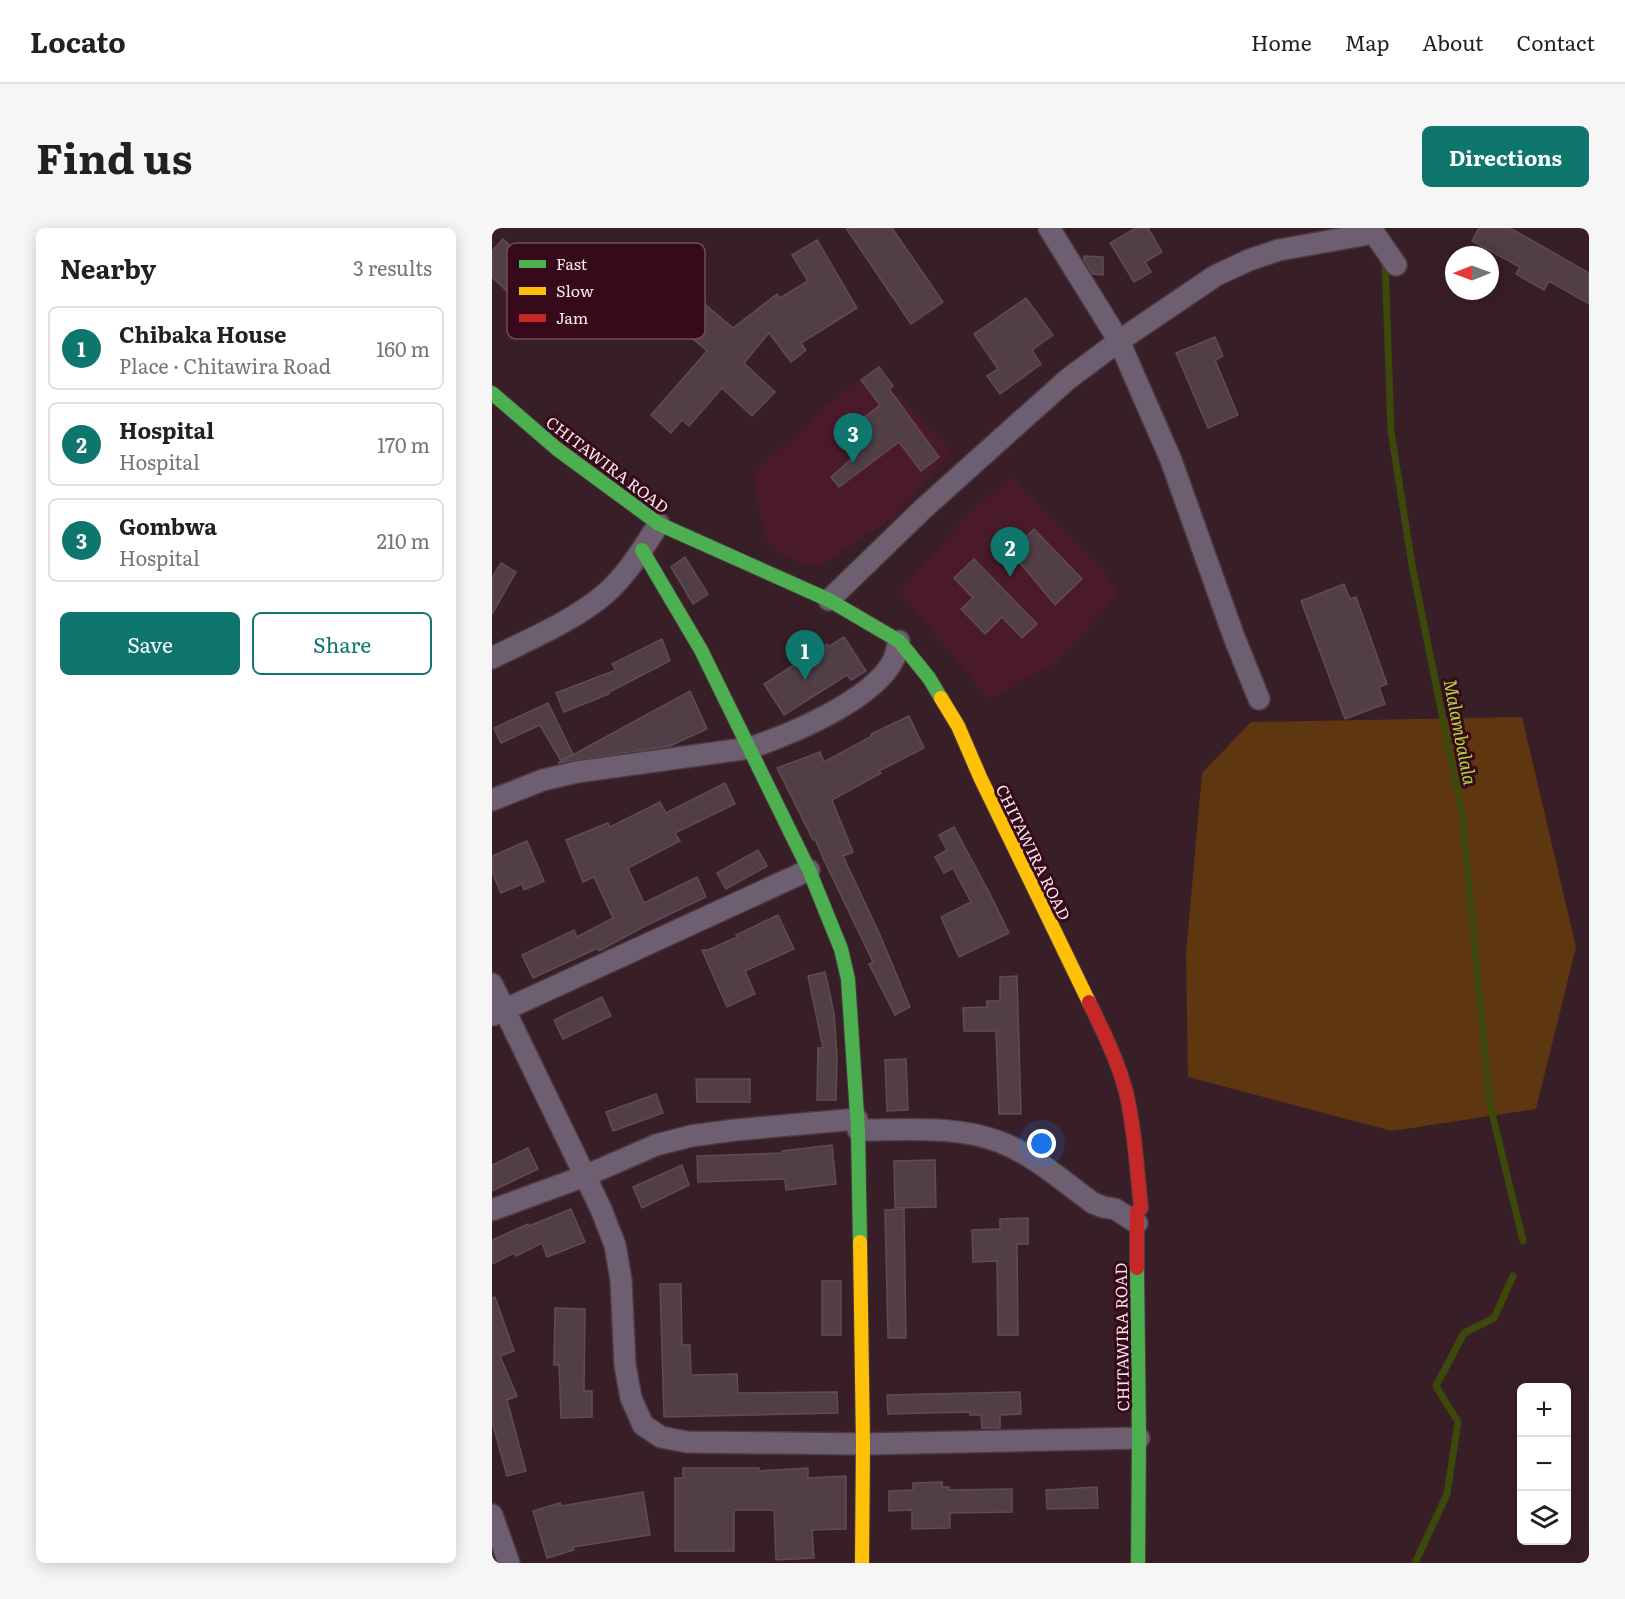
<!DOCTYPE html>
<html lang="en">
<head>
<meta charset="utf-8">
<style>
  body { margin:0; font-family:Literata,serif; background:#f6f6f6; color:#202124 }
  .controls { position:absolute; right:18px; bottom:18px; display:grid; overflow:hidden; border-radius:9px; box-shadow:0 3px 15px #0003 }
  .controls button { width:54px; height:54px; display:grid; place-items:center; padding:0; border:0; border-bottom:2px solid #e0e0e0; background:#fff; color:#202124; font:30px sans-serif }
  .compass { position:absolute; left:953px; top:18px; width:54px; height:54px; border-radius:50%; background:#fff; box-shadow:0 3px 15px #0003; rotate:269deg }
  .you { position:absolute; left:550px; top:916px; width:21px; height:21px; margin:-15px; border:4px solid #fff; border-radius:50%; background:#1a73e8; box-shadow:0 0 0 9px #1a73e833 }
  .badge { display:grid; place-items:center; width:39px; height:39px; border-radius:50%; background:#0f766e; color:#fff; font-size:20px; font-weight:700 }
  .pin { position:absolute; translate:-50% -50px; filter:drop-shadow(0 2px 3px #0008) }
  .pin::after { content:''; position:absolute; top:32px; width:21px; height:18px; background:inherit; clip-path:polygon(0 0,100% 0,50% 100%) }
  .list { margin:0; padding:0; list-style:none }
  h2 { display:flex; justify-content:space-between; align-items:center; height:78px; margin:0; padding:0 24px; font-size:26px }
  h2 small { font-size:20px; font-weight:400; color:#757577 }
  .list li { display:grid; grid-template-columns:39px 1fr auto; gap:18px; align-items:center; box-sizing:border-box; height:84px; margin:0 12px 12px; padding:0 12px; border:2px solid #e0e0e0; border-radius:9px }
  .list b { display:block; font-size:22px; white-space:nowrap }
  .list p { margin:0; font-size:20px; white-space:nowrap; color:#757577 }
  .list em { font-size:20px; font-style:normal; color:#757577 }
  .actions { display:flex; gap:12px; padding:18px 24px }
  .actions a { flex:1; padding:14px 0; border:2px solid #0f766e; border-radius:9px; text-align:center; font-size:21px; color:#0f766e }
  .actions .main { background:#0f766e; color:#fff }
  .icon { flex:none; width:33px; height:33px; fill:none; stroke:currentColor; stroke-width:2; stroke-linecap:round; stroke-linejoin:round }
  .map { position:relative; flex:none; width:1097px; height:1335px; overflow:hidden; border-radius:9px }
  header { display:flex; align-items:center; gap:36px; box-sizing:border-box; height:84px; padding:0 30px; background:#fff; border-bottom:2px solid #e0e0e0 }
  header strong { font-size:28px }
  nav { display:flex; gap:33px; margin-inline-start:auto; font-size:21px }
  .intro { display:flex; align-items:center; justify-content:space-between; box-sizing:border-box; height:144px; padding:0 36px }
  h1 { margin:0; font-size:42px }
  .button { padding:15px 27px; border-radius:9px; background:#0f766e; color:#fff; font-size:21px; font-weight:700 }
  main { display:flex; gap:36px; padding:0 36px }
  aside { flex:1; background:#fff; border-radius:9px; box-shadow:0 3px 15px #0003 }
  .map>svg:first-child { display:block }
  .built { fill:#4b1a2a }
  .green { fill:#5e360f }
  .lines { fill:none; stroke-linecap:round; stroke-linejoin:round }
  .stream { stroke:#3d480b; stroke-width:7 }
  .building { fill:#513e46; stroke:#604c55; stroke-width:1.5 }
  .street-casing { stroke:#4d393f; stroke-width:24 }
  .fast-casing { stroke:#4d393f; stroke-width:16 }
  .slow-casing { stroke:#4d393f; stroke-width:16 }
  .jam-casing { stroke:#4d393f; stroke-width:16 }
  .street { stroke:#6d5f71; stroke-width:21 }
  .fast { stroke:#4caf50; stroke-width:14 }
  .slow { stroke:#ffc107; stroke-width:14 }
  .jam { stroke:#c62828; stroke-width:14 }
  .labels { text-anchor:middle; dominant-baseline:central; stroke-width:6; stroke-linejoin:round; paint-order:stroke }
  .street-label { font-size:16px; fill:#fbe7ec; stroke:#360a1a }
  .water-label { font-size:18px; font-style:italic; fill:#b2d73b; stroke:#360a1a }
  .key { fill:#360a1a; stroke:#714c59; stroke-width:1.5 }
  .key-label { font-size:16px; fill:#fbe7ec }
</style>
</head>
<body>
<header>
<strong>Locato</strong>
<nav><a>Home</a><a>Map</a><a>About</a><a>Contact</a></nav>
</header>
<div class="intro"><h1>Find us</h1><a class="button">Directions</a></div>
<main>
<aside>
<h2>Nearby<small>3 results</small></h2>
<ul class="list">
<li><span class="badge">1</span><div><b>Chibaka House</b><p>Place · Chitawira Road</p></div><em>160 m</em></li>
<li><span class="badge">2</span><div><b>Hospital</b><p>Hospital</p></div><em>170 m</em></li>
<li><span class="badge">3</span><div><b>Gombwa</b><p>Hospital</p></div><em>210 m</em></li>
</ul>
<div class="actions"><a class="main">Save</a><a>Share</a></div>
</aside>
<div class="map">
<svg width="1097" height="1335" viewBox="0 0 1097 1335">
  <rect width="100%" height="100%" fill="#381e26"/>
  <g class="built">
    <path d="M 382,141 L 460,224 L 403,288 L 326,339 L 295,330 L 272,310 L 261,246 L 329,182 Z"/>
    <path d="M 519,248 L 605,335 L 628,365 L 564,435 L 497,471 L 407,363 L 476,287 Z"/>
  </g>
  <path class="green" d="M 1030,489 L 1084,719 L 1044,881 L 900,903 L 696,849 L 694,725 L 710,545 L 759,494 Z"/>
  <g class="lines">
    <g class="stream">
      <path d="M 893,32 L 899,203 L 920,337 L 970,586 L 998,877 L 1031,1013"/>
      <path d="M 923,1335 L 955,1266 L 966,1194 L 944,1158 L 972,1105 L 1002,1090 L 1021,1048"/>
    </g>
  </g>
  <g class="building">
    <path d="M 354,0 L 400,0 L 451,74 L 419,96 Z"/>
    <path d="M 644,0 L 656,0 L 670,24 L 653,34 L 659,44 L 642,54 L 618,15 Z"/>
    <path d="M 987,0 L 1018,0 L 1097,45 L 1097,76 L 1057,53 L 1052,62 L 1024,46 L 1028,39 L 980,13 Z"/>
    <path d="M 11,11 L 64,61 L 40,87 L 0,49 L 0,23 Z"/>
    <path d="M 325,12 L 365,80 L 309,115 L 314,122 L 299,134 L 277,105 L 252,135 L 283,164 L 260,188 L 230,160 L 197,198 L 190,192 L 179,205 L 159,187 L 215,123 L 186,98 L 208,72 L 241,100 L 285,66 L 288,70 L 316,53 L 300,27 Z"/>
    <path d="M 592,28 L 611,29 L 611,47 L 601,46 L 592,32 Z"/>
    <path d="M 534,70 L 561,107 L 540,122 L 549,136 L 508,166 L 495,148 L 506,141 L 482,106 Z"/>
    <path d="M 723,109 L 731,128 L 723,132 L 746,187 L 716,200 L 684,125 Z"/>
    <path d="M 387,139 L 401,158 L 397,161 L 447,229 L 429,243 L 407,214 L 347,259 L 339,249 L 367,224 L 352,205 L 388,177 L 369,152 Z"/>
    <path d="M 542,301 L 590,351 L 563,377 L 519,324 Z"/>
    <path d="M 193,329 L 216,366 L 201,376 L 179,339 Z"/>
    <path d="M 482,331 L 545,396 L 530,410 L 510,389 L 493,406 L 469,381 L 481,370 L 462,350 Z"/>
    <path d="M 9,335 L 24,344 L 0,386 L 0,350 Z"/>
    <path d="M 852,356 L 858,371 L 864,369 L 895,456 L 887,459 L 893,476 L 853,491 L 809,373 Z"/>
    <path d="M 352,409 L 374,443 L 359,452 L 355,447 L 292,487 L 272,456 L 335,416 L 336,419 Z"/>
    <path d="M 170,411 L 178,433 L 117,464 L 117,466 L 72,484 L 64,465 L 124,442 L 120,436 Z"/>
    <path d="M 198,463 L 215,501 L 178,518 L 66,535 Z"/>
    <path d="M 56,475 L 81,526 L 69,533 L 48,497 L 9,515 L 2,500 Z"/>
    <path d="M 417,488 L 432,520 L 387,543 L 389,545 L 340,572 L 361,624 L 351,628 L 388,707 L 418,779 L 403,787 L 377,736 L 381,734 L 331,630 L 323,611 L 321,612 L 285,540 L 328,524 L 332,534 L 380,508 L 379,506 Z"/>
    <path d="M 233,555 L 243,576 L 183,605 L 188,613 L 136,640 L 152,675 L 205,649 L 214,669 L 153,698 L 107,723 L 106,720 L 41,750 L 30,727 L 82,702 L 85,709 L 121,690 L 102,649 L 91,654 L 74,612 L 116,595 L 118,599 L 168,574 L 174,585 Z"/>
    <path d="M 462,599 L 498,666 L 517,705 L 467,729 L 449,689 L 479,674 L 461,640 L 452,645 L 443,629 L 455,622 L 447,607 Z"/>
    <path d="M 35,613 L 52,653 L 32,662 L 30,656 L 9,665 L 0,644 L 0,628 Z"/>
    <path d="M 266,622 L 275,638 L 234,661 L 225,645 Z"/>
    <path d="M 286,687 L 302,721 L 253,743 L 263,766 L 235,779 L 210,722 L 216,722 L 245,709 L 244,707 Z"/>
    <path d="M 333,744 L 342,785 L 345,827 L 344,872 L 325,872 L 326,820 L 331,820 L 316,748 Z"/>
    <path d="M 525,748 L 529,886 L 507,886 L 504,803 L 472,803 L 471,780 L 495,779 L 495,773 L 508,773 L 508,749 Z"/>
    <path d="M 110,769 L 119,788 L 71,811 L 62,792 Z"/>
    <path d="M 414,831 L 416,882 L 395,883 L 393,832 Z"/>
    <path d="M 204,851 L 258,851 L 258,874 L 205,874 Z"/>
    <path d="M 164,866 L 171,885 L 121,903 L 114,884 Z"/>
    <path d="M 340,917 L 344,956 L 294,962 L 293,951 L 206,954 L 205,928 L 290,925 L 290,923 Z"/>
    <path d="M 36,920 L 46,941 L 0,963 L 0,937 Z"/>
    <path d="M 443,932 L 444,979 L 403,980 L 402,933 Z"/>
    <path d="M 190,937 L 197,957 L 150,980 L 141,959 Z"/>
    <path d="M 79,981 L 93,1014 L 55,1029 L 50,1015 L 24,1028 L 22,1025 L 0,1036 L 0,1012 L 36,996 L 37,998 Z"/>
    <path d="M 412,981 L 414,1110 L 396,1110 L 393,982 Z"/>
    <path d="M 536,990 L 536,1016 L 525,1016 L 526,1107 L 506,1107 L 505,1033 L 481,1034 L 480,1002 L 508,1001 L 508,991 Z"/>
    <rect x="330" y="1053" width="19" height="54"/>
    <path d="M 168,1056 L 189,1056 L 190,1117 L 198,1117 L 199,1147 L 245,1146 L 246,1165 L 345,1164 L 346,1185 L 172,1189 Z"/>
    <path d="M 3,1069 L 22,1123 L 8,1128 L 25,1168 L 15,1172 L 34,1243 L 15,1248 L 0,1194 L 0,1070 Z"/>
    <path d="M 63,1080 L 93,1081 L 92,1163 L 100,1163 L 100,1189 L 69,1190 L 67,1137 L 62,1137 Z"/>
    <path d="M 528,1164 L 529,1186 L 508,1187 L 508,1200 L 490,1200 L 489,1187 L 478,1187 L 478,1184 L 396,1186 L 395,1167 Z"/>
    <path d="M 191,1240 L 267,1240 L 267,1243 L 316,1240 L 316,1250 L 354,1248 L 354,1301 L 320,1302 L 322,1330 L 284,1332 L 282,1282 L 242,1282 L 242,1323 L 183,1323 L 183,1250 L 191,1250 Z"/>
    <path d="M 450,1254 L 450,1259 L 457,1259 L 457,1262 L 520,1261 L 520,1284 L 458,1285 L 458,1300 L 420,1301 L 420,1282 L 397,1283 L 397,1263 L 421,1262 L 421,1255 Z"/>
    <path d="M 605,1259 L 606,1280 L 555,1281 L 554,1262 Z"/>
    <path d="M 151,1264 L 158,1307 L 81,1319 L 82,1322 L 55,1330 L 41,1283 L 68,1275 L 69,1278 Z"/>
  </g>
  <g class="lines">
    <g class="street-casing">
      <g id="street">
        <path d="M 557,0 L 627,113 L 679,232 L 742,409 L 767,471"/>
        <path d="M 337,372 L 431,281 L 510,210 L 576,151 L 627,113 L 723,48 L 757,32 L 787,22 L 882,5 L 904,37"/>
        <path d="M 0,430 C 36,412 83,392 113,366 C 135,347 151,320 167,296"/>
        <path d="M 0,572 L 51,552 L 85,544 L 258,520 C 299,506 382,472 402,431 C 404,426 405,419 407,413"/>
        <path d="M 0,756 L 109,981 L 123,1017 L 129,1052 L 133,1137 L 139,1170 L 151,1197 L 169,1209 L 195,1214 L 371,1216 L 647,1210"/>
        <path d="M 1,787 L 317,642"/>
        <path d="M 366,902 C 413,902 463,897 508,914 C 542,927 572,954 601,975 L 611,979 L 623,981 L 645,995"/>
        <path d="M 0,982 L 93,948 L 164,917 L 199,908 L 243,902 L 365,891"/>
        <path d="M 0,1287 L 17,1335"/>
      </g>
    </g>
    <g class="fast-casing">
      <g id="fast">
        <path d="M 0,165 L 65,221 L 167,296 L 337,372 L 407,413 L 437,450 L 449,470"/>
        <path d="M 150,322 L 209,422 L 317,642 L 349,721 L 356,751 L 366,902 L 368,1014"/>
        <path d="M 645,1040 L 647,1210 L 646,1335"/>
      </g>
    </g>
    <g class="slow-casing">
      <g id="slow">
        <path d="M 449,470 L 466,498 L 488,549 L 597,774"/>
        <path d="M 368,1014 L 371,1216 L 370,1335"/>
      </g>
    </g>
    <g class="jam-casing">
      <path id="jam" d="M 597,774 C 611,803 626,833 634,864 C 643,902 645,942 649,980 L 645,984 L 645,1040"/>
    </g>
    <use href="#street" class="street"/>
    <use href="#fast" class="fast"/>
    <use href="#slow" class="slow"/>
    <use href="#jam" class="jam"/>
  </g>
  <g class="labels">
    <g class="street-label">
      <text transform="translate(116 236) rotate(37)">CHITAWIRA ROAD</text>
      <text transform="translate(542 624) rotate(64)">CHITAWIRA ROAD</text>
      <text transform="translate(629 1109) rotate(-91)">CHITAWIRA ROAD</text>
    </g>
    <g class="water-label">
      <text transform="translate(969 504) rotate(79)">Malambalala</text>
    </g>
  </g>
  <rect x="15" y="15" width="198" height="96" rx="9" class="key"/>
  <rect x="27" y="32" width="27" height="8" fill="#4caf50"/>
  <rect x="27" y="59" width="27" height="8" fill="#ffc107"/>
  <rect x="27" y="86" width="27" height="8" fill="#c62828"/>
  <g class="key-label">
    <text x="64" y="42">Fast</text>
    <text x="64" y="69">Slow</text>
    <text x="64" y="96">Jam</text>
  </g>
</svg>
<div class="controls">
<button>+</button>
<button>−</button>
<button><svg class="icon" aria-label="layers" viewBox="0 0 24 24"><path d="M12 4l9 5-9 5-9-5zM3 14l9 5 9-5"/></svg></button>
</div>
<svg class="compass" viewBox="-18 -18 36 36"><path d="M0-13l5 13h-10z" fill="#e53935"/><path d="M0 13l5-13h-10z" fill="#757577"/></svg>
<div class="you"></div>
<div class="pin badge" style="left:313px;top:452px">1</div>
<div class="pin badge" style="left:518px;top:349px">2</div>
<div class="pin badge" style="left:361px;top:235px">3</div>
</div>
</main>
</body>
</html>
